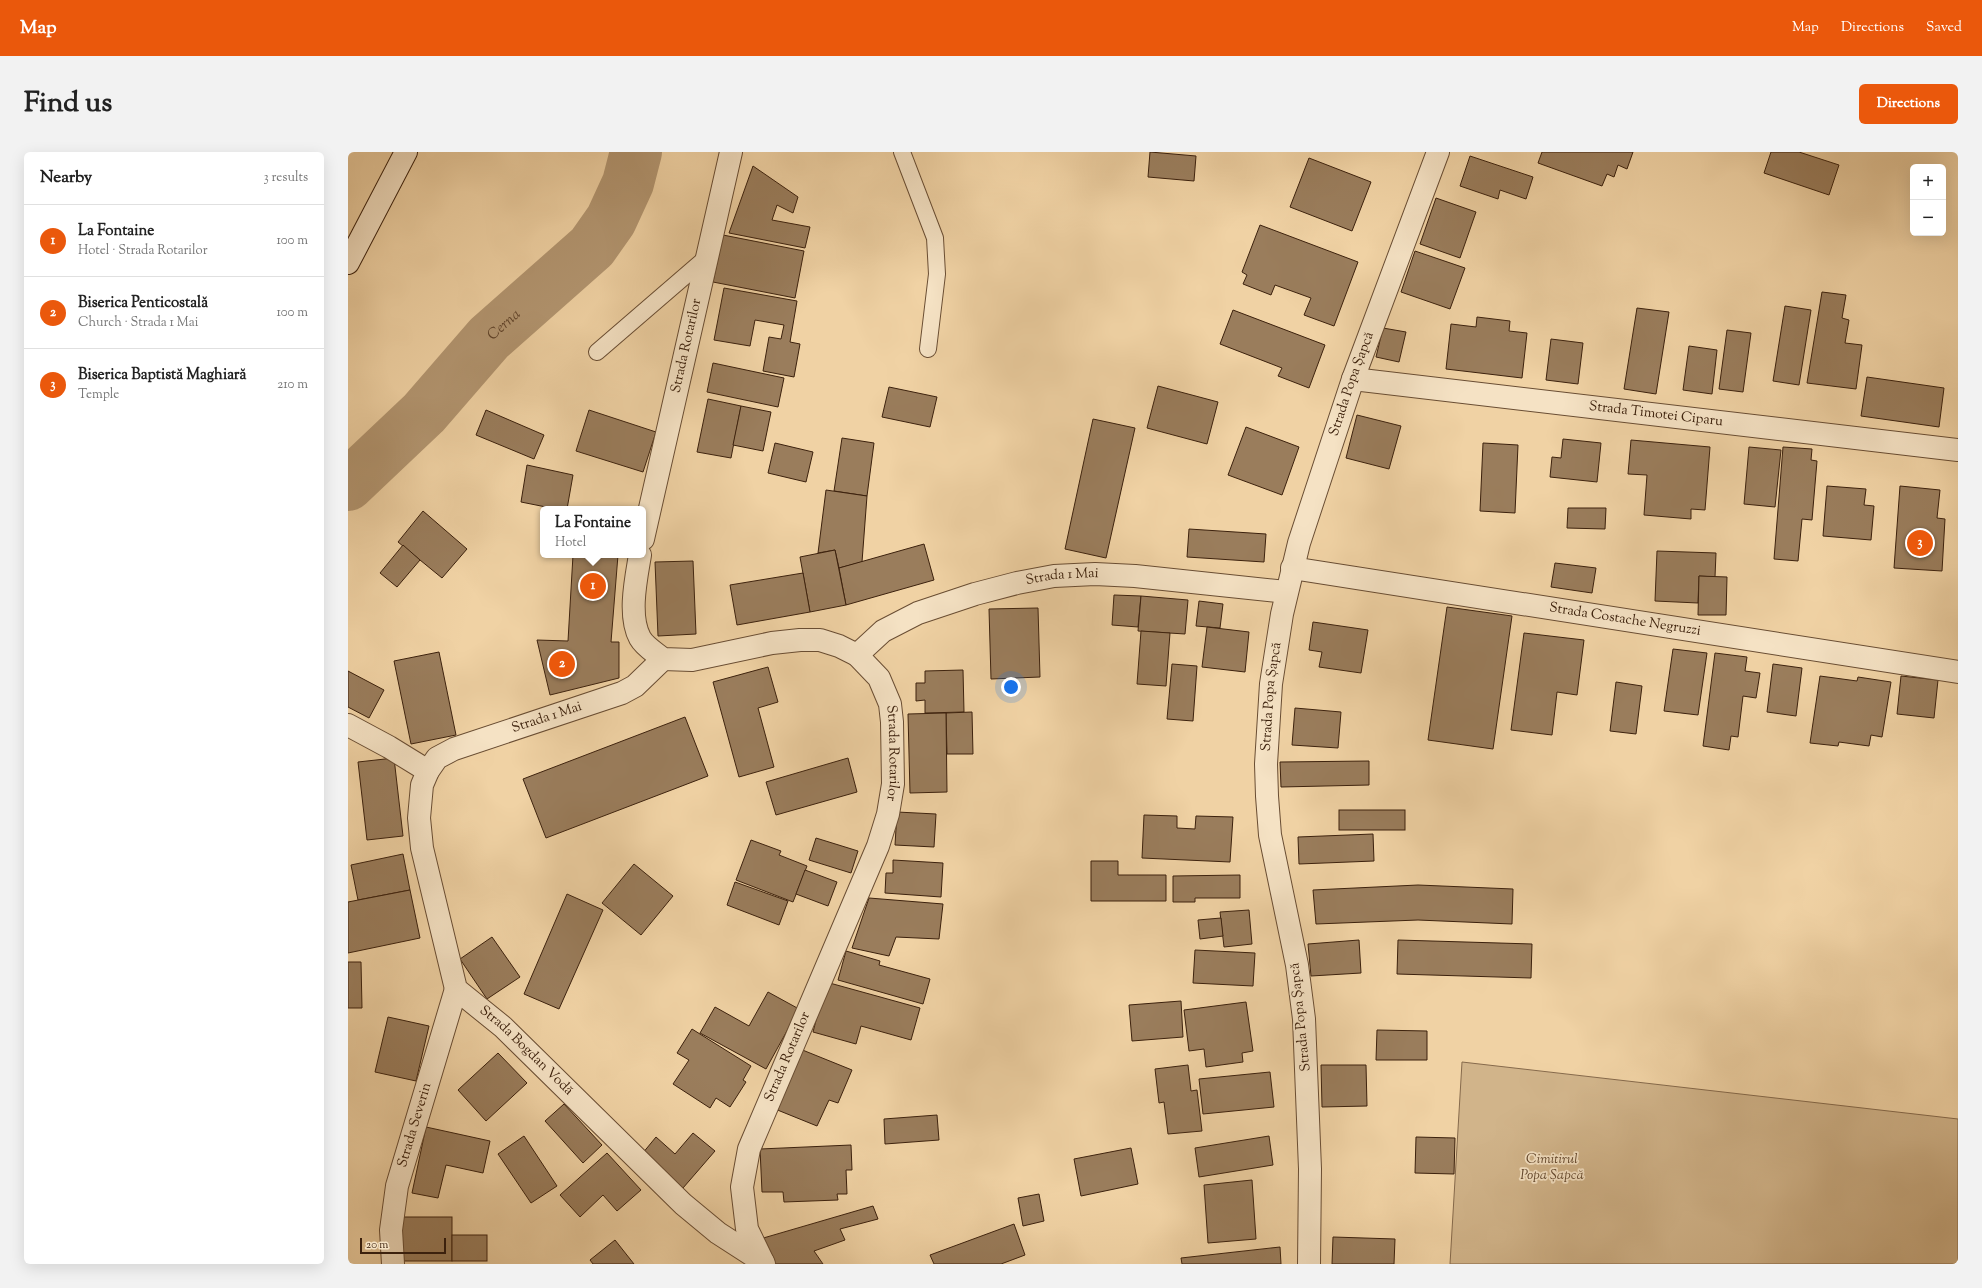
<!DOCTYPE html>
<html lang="en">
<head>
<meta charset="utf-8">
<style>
  body { margin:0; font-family:"Sorts Mill Goudy",serif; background:#f2f2f2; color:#222 }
  .controls { position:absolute; right:12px; top:12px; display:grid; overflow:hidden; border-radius:6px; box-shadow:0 4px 16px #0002 }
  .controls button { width:36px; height:36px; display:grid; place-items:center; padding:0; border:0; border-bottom:1px solid #e0e0e0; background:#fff; color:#222; font:20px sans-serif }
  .scale { position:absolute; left:12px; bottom:10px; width:86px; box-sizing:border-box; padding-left:4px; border:2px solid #3c210d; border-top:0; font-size:11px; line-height:14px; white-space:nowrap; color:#3c210d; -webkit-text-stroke:3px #f5e2c4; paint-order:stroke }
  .you { position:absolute; left:663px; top:535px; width:14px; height:14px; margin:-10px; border:3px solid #fff; border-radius:50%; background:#1a73e8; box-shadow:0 0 0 6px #1a73e833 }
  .badge { display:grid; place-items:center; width:26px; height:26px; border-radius:50%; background:#ea580c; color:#fff; font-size:13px; font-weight:700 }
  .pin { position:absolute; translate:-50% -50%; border:2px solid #fff; box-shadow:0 1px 4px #0006 }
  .popup { position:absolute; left:192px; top:354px; width:106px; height:52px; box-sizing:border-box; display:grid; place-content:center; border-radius:6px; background:#fff; filter:drop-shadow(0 1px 3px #0005); font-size:13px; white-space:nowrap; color:#767676 }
  .popup b { font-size:15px; color:#222 }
  .popup::after { content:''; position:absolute; left:50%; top:100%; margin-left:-8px; border:8px solid transparent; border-top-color:#fff }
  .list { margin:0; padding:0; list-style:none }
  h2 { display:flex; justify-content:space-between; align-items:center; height:52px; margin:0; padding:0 16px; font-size:17px }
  h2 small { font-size:13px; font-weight:400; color:#767676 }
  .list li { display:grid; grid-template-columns:26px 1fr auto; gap:12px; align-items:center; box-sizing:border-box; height:72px; padding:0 16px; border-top:1px solid #e0e0e0 }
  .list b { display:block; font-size:15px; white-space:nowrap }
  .list p { margin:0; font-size:13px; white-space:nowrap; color:#767676 }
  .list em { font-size:13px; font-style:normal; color:#767676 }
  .map { position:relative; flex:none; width:1610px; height:1112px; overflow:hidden; border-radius:6px }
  header { display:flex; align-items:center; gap:24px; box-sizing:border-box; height:56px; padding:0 20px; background:#ea580c; color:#fff }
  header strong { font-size:19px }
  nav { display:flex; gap:22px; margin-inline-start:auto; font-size:14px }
  .intro { display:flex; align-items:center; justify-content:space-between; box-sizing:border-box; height:96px; padding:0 24px }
  h1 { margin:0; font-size:28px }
  .button { padding:10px 18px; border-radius:6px; background:#ea580c; color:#fff; font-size:14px; font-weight:700 }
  main { display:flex; gap:24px; padding:0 24px }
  aside { flex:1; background:#fff; border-radius:6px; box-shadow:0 4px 16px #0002 }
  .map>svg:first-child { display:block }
  .green { fill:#d1b48a; stroke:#866a4c }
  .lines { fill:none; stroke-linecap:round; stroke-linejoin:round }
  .river { stroke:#b39671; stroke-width:52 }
  .building { fill:#9a7d5c; stroke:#3c210d }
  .service-casing { stroke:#694d33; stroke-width:18 }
  .minor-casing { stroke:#694d33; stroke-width:24 }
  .tertiary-casing { stroke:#694d33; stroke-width:24 }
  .secondary-casing { stroke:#3c210d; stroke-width:24 }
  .service { stroke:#f5e2c4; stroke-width:16 }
  .minor { stroke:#f5e2c4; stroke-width:22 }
  .tertiary { stroke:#f5e2c4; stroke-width:22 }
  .secondary { stroke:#f5e2c4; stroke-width:22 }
  .labels { text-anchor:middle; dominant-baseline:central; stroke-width:3.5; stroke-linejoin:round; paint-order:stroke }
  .street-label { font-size:14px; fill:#3c210d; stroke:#f5e2c4 }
  .park-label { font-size:14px; font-style:italic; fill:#61462c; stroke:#f5e2c4 }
  .water-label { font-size:15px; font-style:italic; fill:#60442b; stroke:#f5e2c4 }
</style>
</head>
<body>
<header>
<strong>Map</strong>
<nav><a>Map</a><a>Directions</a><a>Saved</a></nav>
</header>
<div class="intro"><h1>Find us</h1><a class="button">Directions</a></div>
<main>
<aside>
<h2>Nearby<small>3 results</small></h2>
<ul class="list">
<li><span class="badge">1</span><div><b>La Fontaine</b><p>Hotel · Strada Rotarilor</p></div><em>100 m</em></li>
<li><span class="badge">2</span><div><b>Biserica Penticostală</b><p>Church · Strada 1 Mai</p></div><em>100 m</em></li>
<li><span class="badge">3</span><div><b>Biserica Baptistă Maghiară</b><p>Temple</p></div><em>210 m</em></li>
</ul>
</aside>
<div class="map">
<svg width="1610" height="1112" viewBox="0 0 1610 1112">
  <rect width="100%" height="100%" fill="#f0d2a4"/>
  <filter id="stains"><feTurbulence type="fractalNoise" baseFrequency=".005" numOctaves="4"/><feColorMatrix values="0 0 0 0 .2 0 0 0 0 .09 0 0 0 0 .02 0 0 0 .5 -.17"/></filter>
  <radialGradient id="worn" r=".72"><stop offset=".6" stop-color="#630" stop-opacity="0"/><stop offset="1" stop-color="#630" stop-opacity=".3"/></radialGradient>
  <path class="green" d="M 1114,910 L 1610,967 L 1610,1112 L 1102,1112 Z"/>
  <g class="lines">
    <path class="river" id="s1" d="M 0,333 L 76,261 L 141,186 L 244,95 L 263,68 L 280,31 L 288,0"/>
  </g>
  <g class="building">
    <path d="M 802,0 L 848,4 L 846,29 L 800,25 Z"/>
    <path d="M 1194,0 L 1285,0 L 1279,17 L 1270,13 L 1266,25 L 1259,22 L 1254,34 L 1190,11 Z"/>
    <path d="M 1423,0 L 1451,0 L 1491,13 L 1481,43 L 1416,21 Z"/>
    <path d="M 1122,4 L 1185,25 L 1178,47 L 1152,38 L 1150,47 L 1112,34 Z"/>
    <path d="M 961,6 L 1023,30 L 1004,79 L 942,55 Z"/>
    <path d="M 405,14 L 450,45 L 445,61 L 429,53 L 424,68 L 462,75 L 457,96 L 381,81 Z"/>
    <path d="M 1088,46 L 1128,60 L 1112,106 L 1072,92 Z"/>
    <path d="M 912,73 L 1010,110 L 986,174 L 956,163 L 963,146 L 927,133 L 923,143 L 895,132 L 899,123 L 894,120 Z"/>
    <path d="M 375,83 L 456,99 L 447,146 L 365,130 Z"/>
    <path d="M 1067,99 L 1117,116 L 1102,157 L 1053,140 Z"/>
    <path d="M 376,136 L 449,149 L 442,190 L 452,192 L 446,225 L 415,219 L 421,185 L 433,187 L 436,173 L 407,168 L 402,194 L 366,188 Z"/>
    <path d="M 1474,140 L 1498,143 L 1494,166 L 1501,168 L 1497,191 L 1514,193 L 1508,237 L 1459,231 Z"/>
    <path d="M 1437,154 L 1463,158 L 1451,233 L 1425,229 Z"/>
    <path d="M 1289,156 L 1321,160 L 1308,242 L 1276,237 Z"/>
    <path d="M 885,158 L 977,193 L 961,236 L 930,224 L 934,216 L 872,192 Z"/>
    <path d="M 1129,165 L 1162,169 L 1161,179 L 1179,181 L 1174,226 L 1098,217 L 1103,172 L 1128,175 Z"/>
    <path d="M 1035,176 L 1058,180 L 1051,210 L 1028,205 Z"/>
    <path d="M 1379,178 L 1403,181 L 1395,240 L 1371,237 Z"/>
    <path d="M 1203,187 L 1235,191 L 1230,232 L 1198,228 Z"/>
    <path d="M 1341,194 L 1369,198 L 1364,242 L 1335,238 Z"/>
    <path d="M 365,211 L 436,226 L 430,255 L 359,240 Z"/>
    <path d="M 1519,225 L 1596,236 L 1591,275 L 1513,264 Z"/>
    <path d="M 810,234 L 870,250 L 859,292 L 799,276 Z"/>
    <path d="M 541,235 L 589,245 L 582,275 L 534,265 Z"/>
    <path d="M 360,247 L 393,254 L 383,306 L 349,300 Z"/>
    <path d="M 393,254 L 423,260 L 415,299 L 385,293 Z"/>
    <path d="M 138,258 L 196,283 L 186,307 L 128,283 Z"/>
    <path d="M 241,258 L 308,280 L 295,320 L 228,299 Z"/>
    <path d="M 1009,263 L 1053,274 L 1041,317 L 998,306 Z"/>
    <path d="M 745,267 L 787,276 L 758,406 L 717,397 Z"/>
    <path d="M 898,275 L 951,295 L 934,343 L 880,323 Z"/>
    <path d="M 494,286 L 526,291 L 519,344 L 486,339 Z"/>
    <path d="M 1215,287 L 1253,291 L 1249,330 L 1202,325 L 1204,305 L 1213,306 Z"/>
    <path d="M 1283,288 L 1362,295 L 1357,358 L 1343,357 L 1343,367 L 1296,363 L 1299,323 L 1280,322 Z"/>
    <path d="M 427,291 L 465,300 L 458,330 L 420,321 Z"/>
    <path d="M 1135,291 L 1170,293 L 1167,361 L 1132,359 Z"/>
    <path d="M 1401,295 L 1433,298 L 1427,355 L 1396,352 Z"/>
    <path d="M 1435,295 L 1464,297 L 1463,308 L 1469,309 L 1464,368 L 1454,367 L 1450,409 L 1426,407 Z"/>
    <path d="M 179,313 L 225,323 L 219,357 L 208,357 L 173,350 Z"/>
    <path d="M 1479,334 L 1518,337 L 1516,353 L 1526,354 L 1523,388 L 1475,384 Z"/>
    <path d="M 1552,334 L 1592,338 L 1589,366 L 1597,367 L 1594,419 L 1546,416 Z"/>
    <path d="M 478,338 L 519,344 L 514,410 L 491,416 L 487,398 L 470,401 Z"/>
    <path d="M 1220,356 L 1258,356 L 1257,377 L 1219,376 Z"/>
    <path d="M 75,359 L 119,397 L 94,426 L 50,390 Z"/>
    <path d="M 841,377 L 918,382 L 916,410 L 839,405 Z"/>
    <path d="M 576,392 L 586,428 L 498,453 L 491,416 Z"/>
    <path d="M 55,393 L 72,408 L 49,435 L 32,421 Z"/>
    <path d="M 487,398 L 498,453 L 462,460 L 452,405 Z"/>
    <path d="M 1309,399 L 1368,401 L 1367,425 L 1351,424 L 1350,451 L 1307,449 Z"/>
    <path d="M 225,403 L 270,403 L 263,490 L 271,490 L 271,526 L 202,543 L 189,488 L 220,489 Z"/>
    <path d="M 345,409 L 348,482 L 310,484 L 307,410 Z"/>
    <path d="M 1207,411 L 1248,416 L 1244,441 L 1203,435 Z"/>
    <path d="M 455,421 L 462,460 L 389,473 L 382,433 Z"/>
    <path d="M 1351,424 L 1379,425 L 1378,463 L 1350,463 Z"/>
    <path d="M 766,443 L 793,444 L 790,475 L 764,473 Z"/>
    <path d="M 793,444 L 840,448 L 837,482 L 790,479 Z"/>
    <path d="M 851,449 L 875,452 L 872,476 L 848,474 Z"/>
    <path d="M 1099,455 L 1164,464 L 1145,597 L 1080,588 Z"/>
    <path d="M 690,456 L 692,525 L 643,527 L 641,457 Z"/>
    <path d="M 965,470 L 1020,478 L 1013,521 L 971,515 L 974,500 L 961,498 Z"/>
    <path d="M 859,475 L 901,480 L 897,520 L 854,515 Z"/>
    <path d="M 793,479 L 822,481 L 818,534 L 789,532 Z"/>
    <path d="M 1176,481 L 1236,488 L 1229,543 L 1209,540 L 1204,583 L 1163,578 Z"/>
    <path d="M 1325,497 L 1359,501 L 1350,563 L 1316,559 Z"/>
    <path d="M 91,500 L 108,583 L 63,592 L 46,509 Z"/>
    <path d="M 1367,501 L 1399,505 L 1397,519 L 1412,521 L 1408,546 L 1395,544 L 1390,585 L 1383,584 L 1381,598 L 1355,594 Z"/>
    <path d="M 824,512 L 849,514 L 845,569 L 819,567 Z"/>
    <path d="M 1425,512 L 1454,516 L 1448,564 L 1419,560 Z"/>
    <path d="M 420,515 L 430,550 L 410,556 L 426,615 L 391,625 L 365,530 Z"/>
    <path d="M 615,518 L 616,560 L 577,561 L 577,548 L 568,549 L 568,531 L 577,531 L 577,519 Z"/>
    <path d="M 0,519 L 36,538 L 21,566 L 0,555 Z"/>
    <path d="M 1472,524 L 1509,529 L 1510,525 L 1543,530 L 1534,585 L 1523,583 L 1521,594 L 1491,590 L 1490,594 L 1462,591 Z"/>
    <path d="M 1553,524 L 1590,528 L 1586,566 L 1549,562 Z"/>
    <path d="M 1268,530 L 1294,534 L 1288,582 L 1262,579 Z"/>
    <path d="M 947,556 L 993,560 L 990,596 L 944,593 Z"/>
    <path d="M 624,560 L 625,602 L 599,602 L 598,561 Z"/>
    <path d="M 598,561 L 599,640 L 562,641 L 560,562 Z"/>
    <path d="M 337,565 L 360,624 L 198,686 L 175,627 Z"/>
    <path d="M 46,606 L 55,684 L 19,688 L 10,610 Z"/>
    <path d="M 500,606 L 509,640 L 428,663 L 418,630 Z"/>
    <path d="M 1021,609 L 1021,633 L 933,635 L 932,610 Z"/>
    <rect x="991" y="658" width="66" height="20"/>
    <path d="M 549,660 L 588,662 L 586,695 L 547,693 Z"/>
    <path d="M 796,663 L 829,664 L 829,676 L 847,677 L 848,664 L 885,665 L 882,710 L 794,706 Z"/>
    <path d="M 1025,682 L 1026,709 L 951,712 L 950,685 Z"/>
    <path d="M 468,686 L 510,699 L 503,721 L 461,708 Z"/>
    <path d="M 403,688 L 433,699 L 431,703 L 459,714 L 445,750 L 388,728 Z"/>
    <path d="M 55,702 L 62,738 L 10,748 L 3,713 Z"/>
    <path d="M 545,708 L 595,711 L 593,745 L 537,741 L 538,721 L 545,721 Z"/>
    <path d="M 743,709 L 770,709 L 770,723 L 818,723 L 818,749 L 743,749 Z"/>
    <path d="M 286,712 L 325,744 L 293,783 L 254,751 Z"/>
    <path d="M 457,718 L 489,730 L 480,754 L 448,742 Z"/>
    <path d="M 892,723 L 892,746 L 847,746 L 847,750 L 825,750 L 825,724 Z"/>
    <path d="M 387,730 L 440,749 L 431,773 L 379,753 Z"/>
    <path d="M 1070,733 L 1165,737 L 1164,772 L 1070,768 L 968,772 L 965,738 Z"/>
    <path d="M 62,738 L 72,786 L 0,801 L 0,750 Z"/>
    <path d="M 219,742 L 255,758 L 211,857 L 176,842 Z"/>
    <path d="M 521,746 L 595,752 L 591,787 L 548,785 L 541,804 L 504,796 Z"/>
    <path d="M 901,758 L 904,792 L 876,795 L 872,760 Z"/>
    <path d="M 873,766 L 875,784 L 852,787 L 850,768 Z"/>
    <path d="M 144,785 L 172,825 L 139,847 L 112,807 Z"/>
    <path d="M 1011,788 L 1013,821 L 963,824 L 960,792 Z"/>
    <path d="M 1050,788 L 1184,792 L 1183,826 L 1049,822 Z"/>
    <path d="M 847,798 L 907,801 L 905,834 L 845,831 Z"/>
    <path d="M 498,799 L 532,809 L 531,813 L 582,827 L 575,852 L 490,828 Z"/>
    <path d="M 0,810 L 13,810 L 14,856 L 0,856 Z"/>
    <path d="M 478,830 L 572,856 L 563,888 L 513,874 L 508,892 L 465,880 Z"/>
    <path d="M 420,840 L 451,857 L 418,917 L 352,881 L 367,855 L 401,874 Z"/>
    <path d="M 833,849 L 835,885 L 784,889 L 781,853 Z"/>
    <path d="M 898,850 L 905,899 L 894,901 L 895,910 L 858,915 L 856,897 L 841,899 L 836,858 Z"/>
    <path d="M 40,865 L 81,874 L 68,929 L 27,920 Z"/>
    <path d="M 344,877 L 403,914 L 395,928 L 398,930 L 382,955 L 368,946 L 362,956 L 325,932 L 341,908 L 329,901 Z"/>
    <path d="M 1029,878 L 1079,879 L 1079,908 L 1028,908 Z"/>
    <path d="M 452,897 L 504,918 L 490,951 L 481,948 L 469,974 L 427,957 Z"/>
    <path d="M 150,901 L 179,931 L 138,969 L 110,938 Z"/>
    <path d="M 840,913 L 843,939 L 849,938 L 854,979 L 820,982 L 816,950 L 811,951 L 807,917 Z"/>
    <path d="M 973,913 L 1018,913 L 1019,954 L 974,955 Z"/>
    <path d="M 922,920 L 926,955 L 855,962 L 851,927 Z"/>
    <path d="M 216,952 L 254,993 L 235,1011 L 197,969 Z"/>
    <path d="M 589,963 L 591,988 L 537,992 L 536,967 Z"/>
    <path d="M 78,975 L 142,989 L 135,1021 L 98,1013 L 90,1046 L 64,1041 Z"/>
    <path d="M 345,981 L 367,999 L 335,1036 L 294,1002 L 308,985 L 327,1002 Z"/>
    <path d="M 176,984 L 209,1034 L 183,1051 L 150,1002 Z"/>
    <path d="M 921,984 L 925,1013 L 851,1025 L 847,996 Z"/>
    <path d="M 1068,985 L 1107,986 L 1106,1022 L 1067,1021 Z"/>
    <path d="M 503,993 L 504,1018 L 498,1018 L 499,1042 L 489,1042 L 490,1048 L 436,1050 L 435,1040 L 414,1040 L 412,997 Z"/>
    <path d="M 783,996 L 790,1032 L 733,1044 L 726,1007 Z"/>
    <path d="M 259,1001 L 293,1038 L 269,1059 L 255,1043 L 232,1065 L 212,1043 Z"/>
    <path d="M 904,1028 L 908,1087 L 860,1091 L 856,1033 Z"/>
    <path d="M 691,1042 L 696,1069 L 675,1074 L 670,1046 Z"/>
    <path d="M 525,1054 L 530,1067 L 492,1077 L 497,1088 L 466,1099 L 475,1112 L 426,1112 L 412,1087 Z"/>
    <rect x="53" y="1065" width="51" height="44"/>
    <path d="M 666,1072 L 677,1103 L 653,1112 L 586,1112 L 582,1103 Z"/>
    <rect x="104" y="1083" width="35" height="26"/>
    <path d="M 985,1085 L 1047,1087 L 1046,1112 L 984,1112 Z"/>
    <path d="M 267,1088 L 286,1112 L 245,1112 L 242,1108 Z"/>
    <path d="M 932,1095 L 933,1112 L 834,1112 L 833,1106 Z"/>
  </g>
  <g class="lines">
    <g class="service-casing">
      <g id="service">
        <path d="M 554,0 L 587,86 L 589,122 L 580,197"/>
        <path d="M 249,200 L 358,106"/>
      </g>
    </g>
    <g class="minor-casing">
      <g id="minor">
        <path id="s2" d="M 1005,227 L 1610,298"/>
        <path id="s3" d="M 944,416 L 1610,520"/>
        <path id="s4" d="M 509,503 L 535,479 L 570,461 L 627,442 L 669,431 L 706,424 L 747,422 L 787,424 L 938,440"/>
        <path id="s5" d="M 315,507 L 287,534 L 274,541 L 106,597 L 89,606 L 80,619 L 74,633 L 71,666 L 74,696 L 108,837 L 155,875 L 335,1052 L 370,1081 L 415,1110"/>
        <path d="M 0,573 L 41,595 L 80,619"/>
        <path id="s6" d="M 45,1112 L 43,1078 L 49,1034 L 108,837"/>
      </g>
    </g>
    <g class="tertiary-casing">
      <g id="tertiary">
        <path id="s7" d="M 295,387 L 383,0"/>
        <path id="s8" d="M 292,403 C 288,427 280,464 292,486 C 297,495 308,501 315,507 L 344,508 L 424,491 L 452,488 L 472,488 L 491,494 L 509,503 L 531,526 L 542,552 L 544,570 L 545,632 L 540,662 L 530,694 L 401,997 L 394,1035 L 399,1077 L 416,1112"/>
        <path id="s9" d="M 961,1112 L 962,1017 L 956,867 L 949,813 L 922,683 L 919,644 L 918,612 L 923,532 L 934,462 L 951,391 L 1005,227 L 1090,0"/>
      </g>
    </g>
    <g class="secondary-casing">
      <path id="secondary" d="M 0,111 L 58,0"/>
    </g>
    <use href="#service" class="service"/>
    <use href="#minor" class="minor"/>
    <use href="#tertiary" class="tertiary"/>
    <use href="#secondary" class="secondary"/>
  </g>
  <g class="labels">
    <g class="street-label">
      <text stroke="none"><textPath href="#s7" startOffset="198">Strada Rotarilor</textPath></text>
      <text stroke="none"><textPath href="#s9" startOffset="895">Strada Popa Șapcă</textPath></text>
      <text stroke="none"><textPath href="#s2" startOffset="305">Strada Timotei Ciparu</textPath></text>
      <text stroke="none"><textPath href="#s4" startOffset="224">Strada 1 Mai</textPath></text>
      <text stroke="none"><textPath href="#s3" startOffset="337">Strada Costache Negruzzi</textPath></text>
      <text stroke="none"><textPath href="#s9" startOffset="571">Strada Popa Șapcă</textPath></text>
      <text transform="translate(199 566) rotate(-18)">Strada 1 Mai</text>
      <text stroke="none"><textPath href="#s8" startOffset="424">Strada Rotarilor</textPath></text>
      <text transform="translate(953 865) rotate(-96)">Strada Popa Șapcă</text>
      <text stroke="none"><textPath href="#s5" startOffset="583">Strada Bogdan Vodă</textPath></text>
      <text transform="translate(440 905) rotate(-67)">Strada Rotarilor</text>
      <text stroke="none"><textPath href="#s6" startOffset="142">Strada Severin</textPath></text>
    </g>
    <g class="park-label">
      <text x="1204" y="1008">Cimitirul<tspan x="1204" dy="16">Popa Șapcă</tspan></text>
    </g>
    <g class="water-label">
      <text stroke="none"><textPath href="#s1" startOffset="224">Cerna</textPath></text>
    </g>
  </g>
  <rect width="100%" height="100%" filter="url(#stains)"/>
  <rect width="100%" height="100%" fill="url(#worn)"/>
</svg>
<div class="controls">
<button>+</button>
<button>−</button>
</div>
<div class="scale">20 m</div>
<div class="you"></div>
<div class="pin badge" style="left:245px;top:434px">1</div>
<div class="popup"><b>La Fontaine</b>Hotel</div>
<div class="pin badge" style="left:214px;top:512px">2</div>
<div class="pin badge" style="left:1572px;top:391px">3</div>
</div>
</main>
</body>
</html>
